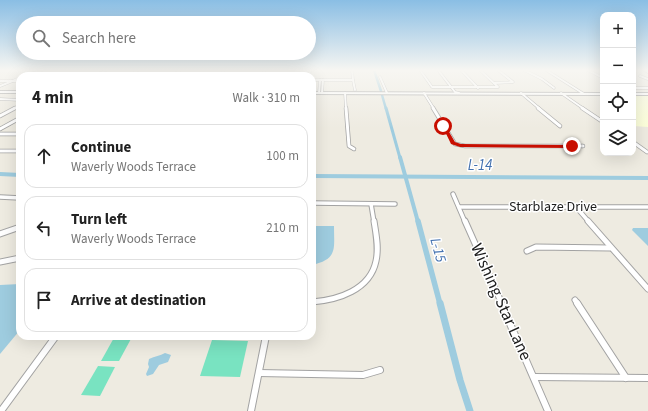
<!DOCTYPE html>
<html lang="en">
<head>
<meta charset="utf-8">
<style>
  body { margin:0; font-family:"Source Sans 3",sans-serif; background:#f6f6f6; color:#222 }
  .controls { position:absolute; right:12px; top:12px; display:grid; overflow:hidden; border-radius:8px; box-shadow:0 4px 16px #0002 }
  .controls button { width:36px; height:36px; display:grid; place-items:center; padding:0; border:0; border-bottom:1px solid #e0e0e0; background:#fff; color:#222; font:20px sans-serif }
  .stop { position:absolute; width:12px; height:12px; margin:-9px; border:3px solid #c80e00; border-radius:50%; background:#fff }
  .stop.end { background:#c80e00; border-color:#fff; box-shadow:0 1px 4px #0008 }
  .list { margin:0; padding:0; list-style:none }
  h2 { display:flex; justify-content:space-between; align-items:center; height:52px; margin:0; padding:0 16px; font-size:17px }
  h2 small { font-size:13px; font-weight:400; color:#767676 }
  .list li { display:grid; grid-template-columns:26px 1fr auto; gap:12px; align-items:center; box-sizing:border-box; height:64px; margin:0 8px 8px; padding:0 8px; border:1px solid #e0e0e0; border-radius:12px }
  .list b { display:block; font-size:15px; white-space:nowrap }
  .list p { margin:0; font-size:13px; white-space:nowrap; color:#767676 }
  .list em { font-size:13px; font-style:normal; color:#767676 }
  .icon { flex:none; width:22px; height:22px; fill:none; stroke:currentColor; stroke-width:2; stroke-linecap:round; stroke-linejoin:round }
  .map { position:relative; flex:none; width:648px; height:411px; overflow:hidden }
  .search { position:absolute; background:#fff; box-shadow:0 4px 16px #0002; left:16px; top:16px; width:300px; height:44px; display:flex; align-items:center; gap:10px; box-sizing:border-box; padding:0 14px; border-radius:22px; color:#767676; font-size:15px }
  .panel { position:absolute; background:#fff; box-shadow:0 4px 16px #0002; left:16px; top:72px; width:300px; height:268px; border-radius:12px }
  .map>svg:first-child { display:block }
  .education { fill:#fcffd9 }
  .pitch { fill:#79e3c1 }
  .water { fill:#9eccdf }
  .lines { fill:none; stroke-linecap:round; stroke-linejoin:round }
  .canal-far4 { stroke:#9eccdf; stroke-width:2.5 }
  .canal-far3 { stroke:#9eccdf; stroke-width:3 }
  .canal-far2 { stroke:#9eccdf; stroke-width:4 }
  .canal-far1 { stroke:#9eccdf; stroke-width:5.5 }
  .canal { stroke:#9eccdf; stroke-width:7 }
  .minor-far4-casing { stroke:#a3a3a3; stroke-width:3 }
  .minor-far3-casing { stroke:#a3a3a3; stroke-width:4.5 }
  .minor-far2-casing { stroke:#a3a3a3; stroke-width:5.5 }
  .minor-far1-casing { stroke:#a3a3a3; stroke-width:7 }
  .minor-casing { stroke:#a3a3a3; stroke-width:8 }
  .tertiary-casing { stroke:#a3a3a3; stroke-width:2 }
  .minor-far4 { stroke:#fff; stroke-width:2 }
  .minor-far3 { stroke:#fff; stroke-width:3 }
  .minor-far2 { stroke:#fff; stroke-width:3.5 }
  .minor-far1 { stroke:#fff; stroke-width:5 }
  .minor { stroke:#fff; stroke-width:6 }
  .tertiary { fill:#fff; fill-rule:evenodd }
  .route { fill:#c80e00 }
  .labels { text-anchor:middle; dominant-baseline:central; stroke-width:3; stroke-linejoin:round; paint-order:stroke }
  .street-label { font-size:14px; fill:#1c1c1c; stroke:#fff }
  .water-label { font-size:15px; font-style:italic; fill:#4472b0; stroke:#fff }
  .near-street-label { font-size:17px; fill:#1c1c1c; stroke:#fff }
</style>
</head>
<body>
<div class="map">
<svg width="648" height="411" viewBox="0 0 648 411">
  <rect width="100%" height="100%" fill="#eeebe1"/>
  <path class="education" d="M 633,96 L 648,96 L 648,127 L 633,126 Z"/>
  <g class="pitch">
    <path d="M 115,336 L 132,337 L 119,361 L 101,361 Z"/>
    <path d="M 212,340 L 248,341 L 240,377 L 200,376 Z"/>
    <path d="M 98,366 L 115,367 L 100,396 L 81,395 Z"/>
  </g>
  <g class="water">
    <path d="M 312,226 L 334,226 C 334,249 338,259 312,265 Z"/>
    <path d="M 633,228 L 648,228 L 648,246 L 632,230 Z"/>
    <path d="M 20,284 L 20,330 L 0,354 L 0,285 Z"/>
    <path d="M 165,353 L 171,355 L 168,362 L 159,365 L 153,374 L 147,376 L 146,374 L 149,367 L 148,364 L 149,359 C 155,356 160,356 165,353 Z"/>
  </g>
  <g class="lines">
    <g class="canal-far4">
      <path d="M 374,70 L 381,91"/>
      <path d="M 382,95 L 386,109"/>
    </g>
    <path class="canal-far3" d="M 386,108 L 400,158"/>
    <g class="canal-far2">
      <path d="M 400,157 L 418,222"/>
      <path d="M 0,174 L 20,175"/>
      <path d="M 312,176 L 648,178"/>
    </g>
    <path class="canal-far1" d="M 418,221 L 440,304"/>
    <path class="canal" d="M 440,303 L 460,380 L 470,411"/>
    <g class="minor-far4-casing">
      <g id="minor-far4">
        <path d="M 420,70 L 432,87 L 498,87 L 480,70"/>
        <path d="M 438,70 L 455,92 L 459,93"/>
        <path d="M 461,70 L 478,88"/>
        <path d="M 524,70 L 542,79 L 554,88"/>
        <path d="M 546,70 L 584,94"/>
        <path d="M 588,70 L 603,78"/>
        <path d="M 26,76 L 42,70"/>
        <path d="M 129,76 L 138,70"/>
        <path d="M 173,76 L 180,70"/>
        <path d="M 219,76 L 224,70"/>
        <path d="M 262,76 L 265,70"/>
        <path d="M 309,76 L 310,70"/>
        <path d="M 640,76 L 648,79"/>
        <path d="M 380,77 L 387,93"/>
        <path d="M 312,80 L 353,80 L 352,70"/>
        <path d="M 353,80 L 355,90"/>
        <path d="M 0,81 L 20,81"/>
        <path d="M 494,83 L 513,82 L 498,70"/>
        <path d="M 0,86 L 20,78"/>
        <path d="M 633,88 L 648,88"/>
        <path d="M 319,93 L 320,80"/>
        <path d="M 322,93 L 323,80"/>
        <path d="M 345,93 L 346,109"/>
        <path d="M 424,93 L 434,109"/>
        <path d="M 521,93 L 540,109"/>
        <path d="M 561,93 L 584,109"/>
        <path d="M 0,99 L 20,100"/>
        <path d="M 13,109 L 20,105"/>
      </g>
    </g>
    <g class="minor-far3-casing">
      <g id="minor-far3">
        <path d="M 346,108 L 349,146 L 354,149"/>
        <path d="M 433,108 L 455,144 L 465,146 L 583,146"/>
        <path d="M 538,108 L 560,126"/>
        <path d="M 582,108 L 603,122"/>
        <path d="M 0,116 L 15,108"/>
        <path d="M 0,129 L 20,118"/>
        <path d="M 0,134 L 20,134"/>
        <path d="M 633,142 L 647,152"/>
        <path d="M 0,151 L 20,151"/>
      </g>
    </g>
    <g class="minor-far2-casing">
      <g id="minor-far2">
        <path d="M 453,194 L 465,222"/>
        <path d="M 0,197 L 20,198"/>
        <path d="M 312,203 L 395,204"/>
        <path d="M 371,204 L 374,222"/>
        <path d="M 459,207 L 648,207"/>
        <path d="M 576,207 L 589,222"/>
      </g>
    </g>
    <g class="minor-far1-casing">
      <g id="minor-far1">
        <path d="M 465,221 L 502,304"/>
        <path d="M 588,221 L 648,289"/>
        <path d="M 0,234 L 20,227"/>
        <path d="M 527,251 L 536,247 L 610,248"/>
        <path d="M 0,262 L 20,258"/>
        <path d="M 575,300 L 578,304"/>
        <path d="M 312,302 C 338,300 370,290 376,261 C 379,248 376,234 374,221"/>
      </g>
    </g>
    <g class="minor-casing">
      <g id="minor">
        <path d="M 501,303 L 548,411"/>
        <path d="M 577,303 L 626,378"/>
        <path d="M 259,373 L 363,375 L 380,370"/>
        <path d="M 534,377 L 648,378"/>
        <path d="M 1,411 L 56,336"/>
        <path d="M 251,411 L 266,336"/>
      </g>
    </g>
    <g class="tertiary-casing">
      <g id="tertiary">
        <path d="M 104,70 L 107,70 L 97,76 L 94,76 Z"/>
        <path d="M 646,70 L 648,71 L 648,73 L 643,70 Z"/>
        <rect x="0" y="91" width="20" height="2"/>
        <path d="M 312,92 L 603,93 L 603,95 L 312,94 Z"/>
        <rect x="633" y="93" width="15" height="2"/>
      </g>
    </g>
    <use href="#minor-far4" class="minor-far4"/>
    <use href="#minor-far3" class="minor-far3"/>
    <use href="#minor-far2" class="minor-far2"/>
    <use href="#minor-far1" class="minor-far1"/>
    <use href="#minor" class="minor"/>
    <use href="#tertiary" class="tertiary"/>
  </g>
  <linearGradient id="sky" x2="0" y2="1"><stop stop-color="#8abee4"/><stop offset="0.55" stop-color="#f7f6f2"/><stop offset="1" stop-color="#f7f6f2" stop-opacity="0"/></linearGradient>
  <rect width="648" height="128" fill="url(#sky)"/>
  <path class="route" d="M 442,125 L 445,125 L 455,142 L 461,144 L 572,145 L 574,146 L 572,148 L 460,147 L 451,144 Z"/>
  <g class="labels">
    <g class="street-label">
      <text x="553" y="207">Starblaze Drive</text>
    </g>
    <g class="water-label">
      <text x="480" y="165">L-14</text>
      <text transform="translate(438 250) rotate(74)">L-15</text>
    </g>
    <g class="near-street-label">
      <text transform="translate(501 302) rotate(66)">Wishing Star Lane</text>
    </g>
  </g>
</svg>
<div class="controls">
<button>+</button>
<button>−</button>
<button><svg class="icon" aria-label="locate" viewBox="0 0 24 24"><circle cx="12" cy="12" r="6"/><path d="M12 2v4M12 18v4M2 12h4M18 12h4"/></svg></button>
<button><svg class="icon" aria-label="layers" viewBox="0 0 24 24"><path d="M12 4l9 5-9 5-9-5zM3 14l9 5 9-5"/></svg></button>
</div>
<div class="stop" style="left:443px;top:126px"></div>
<div class="stop end" style="left:572px;top:146px"></div>
<div class="search"><svg class="icon" aria-label="search" viewBox="0 0 24 24"><circle cx="10" cy="10" r="6"/><path d="M15 15l6 6"/></svg>Search here</div>
<section class="panel">
<h2>4 min<small>Walk · 310 m</small></h2>
<ul class="list">
<li><svg class="icon" aria-label="ahead" viewBox="0 0 24 24"><path d="M12 20V5M6 11l6-6 6 6"/></svg><div><b>Continue</b><p>Waverly Woods Terrace</p></div><em>100 m</em></li>
<li><svg class="icon" aria-label="left" viewBox="0 0 24 24"><path d="M17 20v-9H6M10 6l-5 5 5 5"/></svg><div><b>Turn left</b><p>Waverly Woods Terrace</p></div><em>210 m</em></li>
<li><svg class="icon" aria-label="arrive" viewBox="0 0 24 24"><path d="M6 21V4h12l-3 4 3 4H6"/></svg><div><b>Arrive at destination</b></div></li>
</ul>
</section>
</div>
</body>
</html>
